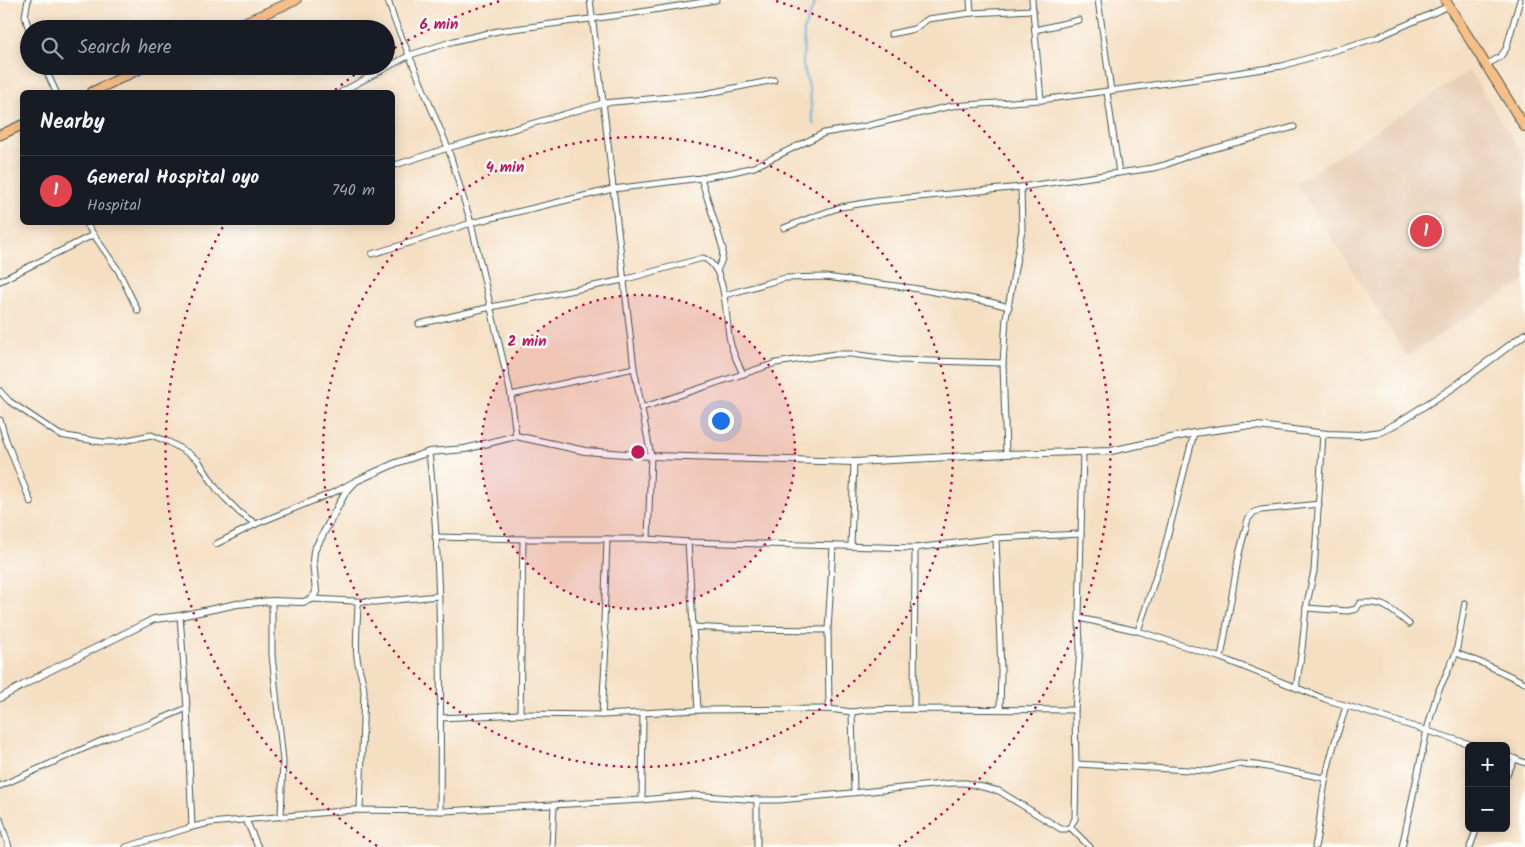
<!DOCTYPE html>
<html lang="en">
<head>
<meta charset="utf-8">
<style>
  body { margin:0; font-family:Kalam,sans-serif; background:#242831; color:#f1f3f6 }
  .controls { position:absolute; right:15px; bottom:15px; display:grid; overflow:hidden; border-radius:8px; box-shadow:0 2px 12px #0003 }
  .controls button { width:45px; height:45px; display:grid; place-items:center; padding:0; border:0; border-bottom:1px solid #363941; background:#171b24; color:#f1f3f6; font:25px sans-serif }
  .you { position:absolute; left:720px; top:420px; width:18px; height:18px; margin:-12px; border:4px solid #fff; border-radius:50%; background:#1a73e8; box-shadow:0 0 0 8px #1a73e833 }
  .badge { display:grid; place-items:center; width:32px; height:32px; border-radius:50%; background:#8c9099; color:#fff; font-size:16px; font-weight:700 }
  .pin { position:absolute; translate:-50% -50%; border:2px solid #fff; box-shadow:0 1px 5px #0006 }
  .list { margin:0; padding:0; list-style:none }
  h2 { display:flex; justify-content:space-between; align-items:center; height:65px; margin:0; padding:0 20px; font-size:21px }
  h2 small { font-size:16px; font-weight:400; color:#9ea1a6 }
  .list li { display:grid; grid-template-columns:32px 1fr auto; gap:15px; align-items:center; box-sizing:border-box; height:70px; padding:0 20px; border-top:1px solid #363941 }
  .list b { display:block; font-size:19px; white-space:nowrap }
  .list p { margin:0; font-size:16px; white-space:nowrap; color:#9ea1a6 }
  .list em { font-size:16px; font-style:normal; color:#9ea1a6 }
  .icon { flex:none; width:28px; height:28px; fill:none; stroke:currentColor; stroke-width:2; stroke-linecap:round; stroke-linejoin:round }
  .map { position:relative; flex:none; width:1525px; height:847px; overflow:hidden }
  .search { position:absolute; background:#171b24; box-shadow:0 2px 12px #0003; left:20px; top:20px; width:375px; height:55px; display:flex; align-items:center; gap:12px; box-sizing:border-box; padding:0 18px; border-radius:28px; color:#9ea1a6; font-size:19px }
  .panel { position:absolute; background:#171b24; box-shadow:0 2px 12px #0003; left:20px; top:90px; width:375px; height:135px; border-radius:8px }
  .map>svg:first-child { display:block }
  .built { fill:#e8cfb7 }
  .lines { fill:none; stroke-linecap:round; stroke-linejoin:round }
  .stream { stroke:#61adda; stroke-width:2 }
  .minor-casing { stroke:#3f5549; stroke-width:7 }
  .tertiary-casing { stroke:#3f5549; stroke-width:8 }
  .trunk-casing { stroke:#3f5549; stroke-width:11 }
  .minor { stroke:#fff; stroke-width:5 }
  .tertiary { stroke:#fff; stroke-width:6 }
  .trunk { stroke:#f7be87; stroke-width:9 }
  .ring { fill:none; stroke:#c2185b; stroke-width:2.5; stroke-dasharray:2.5 5 }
  .centre { fill:#c2185b; stroke:#fdfcf7; stroke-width:2.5 }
  .ring-label { font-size:15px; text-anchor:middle; font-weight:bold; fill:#c2185b; stroke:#fdfcf7; stroke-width:5; stroke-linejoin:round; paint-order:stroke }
</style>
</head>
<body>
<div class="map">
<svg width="1525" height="847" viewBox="0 0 1525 847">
  <rect width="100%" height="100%" fill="#fdfcf7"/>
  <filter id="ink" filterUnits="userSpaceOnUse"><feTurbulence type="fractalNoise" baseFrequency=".02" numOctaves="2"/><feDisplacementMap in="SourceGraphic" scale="10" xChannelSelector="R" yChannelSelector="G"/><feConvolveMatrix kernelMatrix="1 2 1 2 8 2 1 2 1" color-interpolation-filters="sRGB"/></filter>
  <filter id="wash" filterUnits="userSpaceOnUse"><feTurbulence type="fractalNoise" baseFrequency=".0096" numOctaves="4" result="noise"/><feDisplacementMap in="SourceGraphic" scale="20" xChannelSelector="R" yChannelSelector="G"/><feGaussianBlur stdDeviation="1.12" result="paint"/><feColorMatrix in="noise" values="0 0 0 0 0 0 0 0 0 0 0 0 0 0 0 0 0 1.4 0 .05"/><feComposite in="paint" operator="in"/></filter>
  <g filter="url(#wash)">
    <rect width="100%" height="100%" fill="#f5dfc3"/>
    <path class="built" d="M 1469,71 L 1525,158 L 1525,280 L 1407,356 L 1296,183 Z"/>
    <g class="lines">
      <path class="stream" d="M 814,125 L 812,118 L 810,90 L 803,66 L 804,29 L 816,0"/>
    </g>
  </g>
  <g filter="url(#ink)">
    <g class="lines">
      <g class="minor-casing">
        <g id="minor">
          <path d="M 28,0 L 25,16 L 29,30"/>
          <path d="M 388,0 L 394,19 L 448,148 L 471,223 L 511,395 L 516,436"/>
          <path d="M 590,0 L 605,118 L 634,368 L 651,456 L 648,539"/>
          <path d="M 970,0 L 971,13"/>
          <path d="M 1032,0 L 1041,100"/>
          <path d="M 1098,0 L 1111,91"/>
          <path d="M 1035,30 L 1079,20"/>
          <path d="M 891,34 L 914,29 L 928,19 L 971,13 L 1033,10"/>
          <path d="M 1486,65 L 1500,57 L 1506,49 L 1520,0"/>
          <path d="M 44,66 L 56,92"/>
          <path d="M 341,92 L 410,55 L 454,41 L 498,31 L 628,14 L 716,0"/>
          <path d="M 1107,92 L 1119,173"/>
          <path d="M 392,166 L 448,148 L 603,103 L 704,94 L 774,80"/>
          <path d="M 701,178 L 723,249 L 722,259 L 717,271"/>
          <path d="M 85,222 L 118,270 L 138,311"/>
          <path d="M 784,228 L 815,216 L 841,207 L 877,201 L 1021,187 L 1153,168 L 1165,165 L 1190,155 L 1294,127"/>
          <path d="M 372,254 L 422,239 L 471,223 L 613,189 L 701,178 L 733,172 L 754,167 L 824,133 L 866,126 L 951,106 L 1041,100 L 1197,79 L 1282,66 L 1376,38 L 1449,6"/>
          <path d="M 0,281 L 93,235"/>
          <path d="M 725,295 L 785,278 L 825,277 L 912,288 L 990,302 L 1009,307"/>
          <path d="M 419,324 L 491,307 L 623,280 L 703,258 C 728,267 725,320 730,341 C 732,352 738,363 743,374"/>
          <path d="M 0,391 L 9,401 L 60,435 L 102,442 L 118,442 L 151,435 L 169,442 L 188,453 L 198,460 L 216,488 L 224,497 L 240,513 L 256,524"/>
          <path d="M 511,395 L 634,368"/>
          <path d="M 641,408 L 776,363 L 835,354 L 851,354 L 897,360 L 1003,363"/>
          <path d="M 0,420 L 6,440 L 31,503"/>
          <path d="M 429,452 C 442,571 441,692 440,811"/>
          <path d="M 1006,454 L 1003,363 L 1006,318 L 1022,230 L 1021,187"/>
          <path d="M 435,537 L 523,539 L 648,539 L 688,542 L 915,548 L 996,538 L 1081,534"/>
          <path d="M 996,538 L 1001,671 L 1000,709"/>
          <path d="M 688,542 L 698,710"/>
          <path d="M 216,544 L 256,524 L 337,491 L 353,482"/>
          <path d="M 851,546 L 854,462"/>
          <path d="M 312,599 L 375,602 L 438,596"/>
          <path d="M 272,601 L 272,655 L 283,761 L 281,817"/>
          <path d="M 358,602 C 358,620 355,639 357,657 C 358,669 364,680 364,692 L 360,810"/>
          <path d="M 1306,608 L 1348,611 L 1356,609 L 1360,603 C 1385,601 1390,609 1409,624"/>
          <path d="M 180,616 L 187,708 L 192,827"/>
          <path d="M 1079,618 L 1138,631 L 1221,658 L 1325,699 L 1476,746"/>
          <path d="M 693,627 L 729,629 L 828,630"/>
          <path d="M 1138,631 L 1162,558 L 1194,433"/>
          <path d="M 1456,653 L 1487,665 L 1525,683"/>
          <path d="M 1221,658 L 1239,554 L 1248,519 L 1254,512 L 1261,510 L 1319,504"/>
          <path d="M 1296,688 L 1302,649 L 1306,608 L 1314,571 L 1323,434"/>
          <path d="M 829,709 L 828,630 L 833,546"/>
          <path d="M 914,709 L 915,548"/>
          <path d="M 852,712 L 854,792"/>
          <path d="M 520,714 L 523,539"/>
          <path d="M 602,715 L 606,643 L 604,623 L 607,539"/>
          <path d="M 441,718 L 520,714 L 602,715 L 698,710 L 829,709 L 852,712 L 866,710 L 914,709 L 1075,710"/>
          <path d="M 1506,755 L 1525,763"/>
          <path d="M 1076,764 L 1208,771 L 1239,764 L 1256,765 L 1325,778"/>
          <path d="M 1506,776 L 1515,759"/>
          <path d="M 0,786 L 110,737 L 150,724 L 187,708"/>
          <path d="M 642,800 L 643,714"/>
          <path d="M 757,800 L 757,847"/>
          <path d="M 0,819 L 9,847"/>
          <path d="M 246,820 L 258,847"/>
          <path d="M 1070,827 L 1090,847"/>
          <path d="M 126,847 L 192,827 L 210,823 L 353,810 L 445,811 L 642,800 L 693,795 L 757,800 L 780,800 L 953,783 L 966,783 L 999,791 L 1061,829 L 1066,829 L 1070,827 L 1075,819 L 1076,764 L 1075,710 L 1080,650 L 1079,618 L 1083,452"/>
          <path d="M 552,847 L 554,806"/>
          <path d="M 1315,847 C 1320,824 1321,801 1326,778 C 1330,753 1339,730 1346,706"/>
          <path d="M 1402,847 L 1427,730 L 1437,694 L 1456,653 L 1465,603"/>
          <path d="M 1470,847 L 1477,828"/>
        </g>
      </g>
      <g class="tertiary-casing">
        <path id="tertiary" d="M 0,698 L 47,672 L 154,619 L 180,616 L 237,604 L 272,601 L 303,602 L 312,599 L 316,592 L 313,561 L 314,551 L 345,493 L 356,481 L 396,463 L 429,452 L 465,449 L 516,436 L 585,451 L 651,456 L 854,462 L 1006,454 L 1111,451 L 1194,433 L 1244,426 L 1257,426 L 1328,434 L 1358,435 L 1380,432 L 1396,424 L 1454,387 L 1525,334"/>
      </g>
      <g class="trunk-casing">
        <g id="trunk">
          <path d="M 1445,0 L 1525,127"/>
          <path d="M 229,29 L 296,0"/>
          <path d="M 92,92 L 146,66"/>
          <path d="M 0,135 L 22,125"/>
        </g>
      </g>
      <use href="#minor" class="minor"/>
      <use href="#tertiary" class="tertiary"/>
      <use href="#trunk" class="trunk"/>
    </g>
  </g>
  <circle cx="638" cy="452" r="157" fill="#c2185b" fill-opacity=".12"/>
  <g class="ring">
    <circle cx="638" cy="452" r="157"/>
    <circle cx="638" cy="452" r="315"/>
    <path d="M377 846A472 472 0 0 1 225 223M335 90A472 472 0 0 1 364 68M388 52A472 472 0 0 1 500 1M776 1A472 472 0 0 1 899 846"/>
  </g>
  <circle cx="638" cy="452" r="8" class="centre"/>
  <g class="ring-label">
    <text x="439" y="29">6 min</text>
    <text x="505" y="172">4 min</text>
    <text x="527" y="346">2 min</text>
  </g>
</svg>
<div class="controls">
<button>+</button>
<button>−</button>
</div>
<div class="you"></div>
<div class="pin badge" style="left:1426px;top:231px;background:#e0444e">1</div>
<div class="search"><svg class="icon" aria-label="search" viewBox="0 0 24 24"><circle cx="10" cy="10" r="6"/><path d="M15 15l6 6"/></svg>Search here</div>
<section class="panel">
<h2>Nearby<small></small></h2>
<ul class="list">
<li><span class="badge" style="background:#e0444e">1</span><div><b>General Hospital oyo</b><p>Hospital</p></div><em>740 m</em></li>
</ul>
</section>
</div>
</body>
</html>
